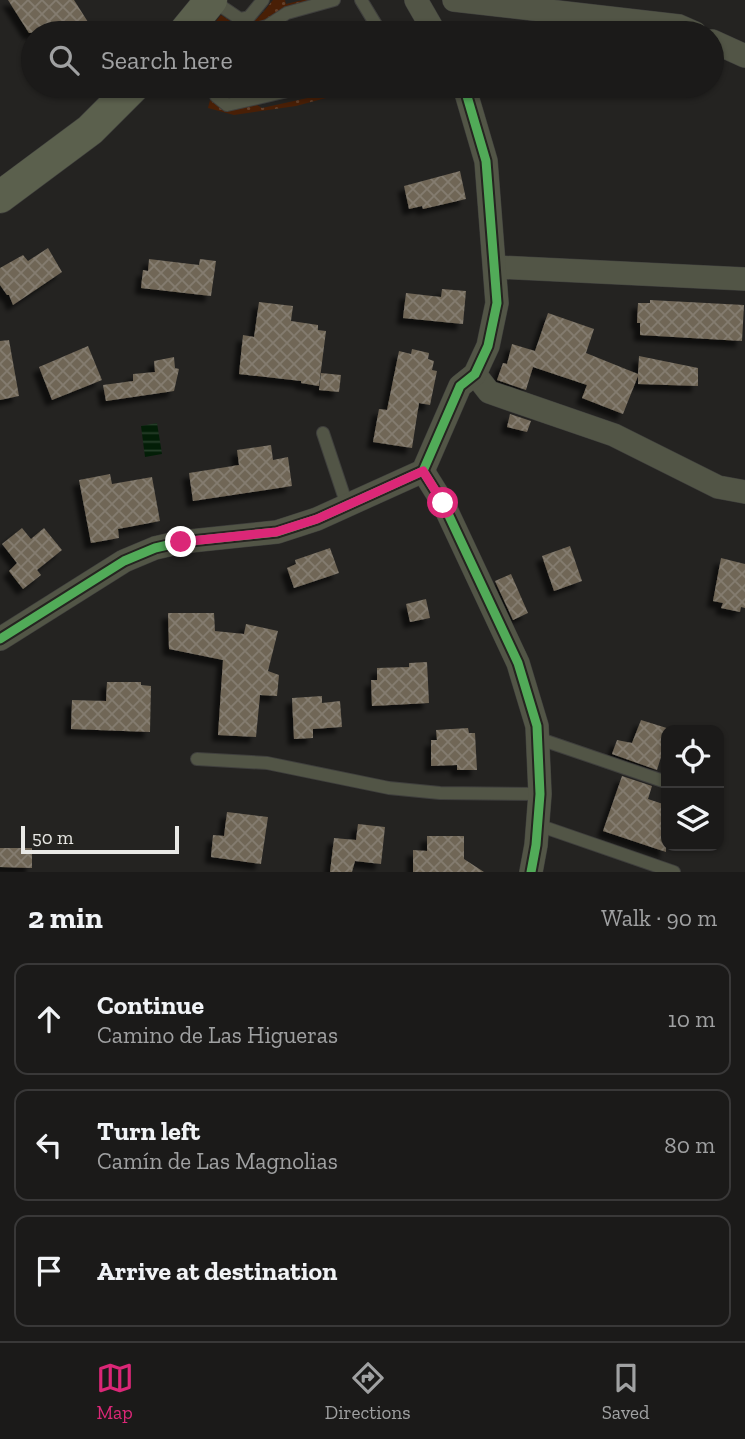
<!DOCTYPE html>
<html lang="en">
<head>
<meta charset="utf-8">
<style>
  body { margin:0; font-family:"Zilla Slab",serif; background:#282726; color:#f1f3f6 }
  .controls { position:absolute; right:21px; bottom:21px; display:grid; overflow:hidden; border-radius:14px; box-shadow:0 2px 5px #0004 }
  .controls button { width:63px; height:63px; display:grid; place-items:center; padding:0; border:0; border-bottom:2px solid #393838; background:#1b1a19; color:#f1f3f6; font:35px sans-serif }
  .scale { position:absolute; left:21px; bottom:18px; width:158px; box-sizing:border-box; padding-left:7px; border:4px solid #e9e9e6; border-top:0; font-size:19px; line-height:24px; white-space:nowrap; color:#e9e9e6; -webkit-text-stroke:5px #252420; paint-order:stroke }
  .stop { position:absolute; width:21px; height:21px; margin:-16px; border:5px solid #db2777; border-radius:50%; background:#fff }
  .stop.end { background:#db2777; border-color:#fff; box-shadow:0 2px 7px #0008 }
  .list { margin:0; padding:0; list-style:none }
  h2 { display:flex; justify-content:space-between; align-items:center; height:91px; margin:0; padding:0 28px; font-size:30px }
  h2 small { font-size:23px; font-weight:400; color:#a0a1a2 }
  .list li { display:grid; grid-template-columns:46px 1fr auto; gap:21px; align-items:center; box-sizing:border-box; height:112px; margin:0 14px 14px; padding:0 14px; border:2px solid #393838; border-radius:14px }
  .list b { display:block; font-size:26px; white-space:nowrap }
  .list p { margin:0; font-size:23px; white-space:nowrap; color:#a0a1a2 }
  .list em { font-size:23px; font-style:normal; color:#a0a1a2 }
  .icon { flex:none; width:38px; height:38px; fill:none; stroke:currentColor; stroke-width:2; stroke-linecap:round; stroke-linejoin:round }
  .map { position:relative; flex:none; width:745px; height:872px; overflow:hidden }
  .search { position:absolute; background:#1b1a19; box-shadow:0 2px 5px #0004; left:21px; right:21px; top:21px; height:77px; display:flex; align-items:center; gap:18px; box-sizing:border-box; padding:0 24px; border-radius:38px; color:#a0a1a2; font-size:26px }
  .sheet { height:469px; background:#1b1a19 }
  nav { display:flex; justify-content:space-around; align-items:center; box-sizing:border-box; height:98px; border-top:2px solid #393838; background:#1b1a19; font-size:19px; color:#a0a1a2 }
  nav a { display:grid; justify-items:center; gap:4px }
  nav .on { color:#db2777 }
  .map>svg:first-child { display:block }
  .grass { fill:url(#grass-dots) }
  .water { fill:url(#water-rules) }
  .building { fill:url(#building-cross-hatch); filter:url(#shadow) }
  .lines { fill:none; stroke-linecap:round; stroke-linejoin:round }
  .lane-casing { stroke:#3f3f3d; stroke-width:14 }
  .street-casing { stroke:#3f3f3d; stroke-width:24 }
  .secondary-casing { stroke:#3f3f3d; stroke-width:33 }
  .lane { stroke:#525546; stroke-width:12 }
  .street { stroke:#525546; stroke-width:23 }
  .secondary { stroke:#5b604d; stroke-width:32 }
  .cycleway-casing { stroke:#252420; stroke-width:13 }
  .cycleway { stroke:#51ab58; stroke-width:9 }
  .route { stroke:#db2777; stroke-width:9 }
</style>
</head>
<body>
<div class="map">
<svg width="745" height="872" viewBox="0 0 745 872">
  <defs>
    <pattern id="grass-dots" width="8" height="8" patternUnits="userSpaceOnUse" patternTransform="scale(1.75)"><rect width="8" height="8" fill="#491f06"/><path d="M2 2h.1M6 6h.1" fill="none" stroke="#63402a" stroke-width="1.8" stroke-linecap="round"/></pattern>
    <pattern id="water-rules" width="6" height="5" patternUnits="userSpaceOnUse" patternTransform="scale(1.75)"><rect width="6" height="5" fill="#031e07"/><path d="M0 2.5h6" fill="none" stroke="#283f2b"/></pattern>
    <pattern id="building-cross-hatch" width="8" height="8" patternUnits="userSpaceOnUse" patternTransform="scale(1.75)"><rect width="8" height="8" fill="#706657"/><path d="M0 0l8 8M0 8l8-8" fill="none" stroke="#847c6f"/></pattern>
    <filter id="shadow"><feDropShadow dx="-6" dy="6" stdDeviation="2" flood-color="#0009"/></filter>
  </defs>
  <rect width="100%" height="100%" fill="#242321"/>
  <g class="grass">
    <path d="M 273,0 L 285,0 L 286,4 L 303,0 L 314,0 L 285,8 L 268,20 L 237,29 L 232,25 L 211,33 L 208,31 L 221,15 L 238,26 C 256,25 262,13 273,0 Z"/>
    <path d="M 362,86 L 371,86 L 296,106 L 234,115 L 208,108 L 210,100 L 224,110 L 254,103 L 262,108 Z"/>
  </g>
  <path class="water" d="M 157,423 L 162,454 L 145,457 L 141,426 Z"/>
  <g class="building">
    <path d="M 8,0 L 74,0 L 95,33 L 29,33 Z"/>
    <path d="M 460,171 L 466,199 L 423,209 L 422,206 L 409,209 L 404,186 Z"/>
    <path d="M 48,248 L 62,272 L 13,305 L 9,295 L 7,295 L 0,285 L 0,268 L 23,255 L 28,261 Z"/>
    <path d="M 149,259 L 199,265 L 200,259 L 216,261 L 211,296 L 141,288 L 143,270 L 148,271 Z"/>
    <path d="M 442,289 L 466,291 L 463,324 L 403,318 L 406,293 L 441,297 Z"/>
    <path d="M 650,300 L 744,305 L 742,341 L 640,335 L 640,323 L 637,323 L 638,303 L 650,303 Z"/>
    <path d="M 259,302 L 293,306 L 291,321 L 318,325 L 318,330 L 326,331 L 319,386 L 301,383 L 301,381 L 239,374 L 243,335 L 254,337 Z"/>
    <path d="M 548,313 L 594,329 L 586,353 L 638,374 L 639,356 L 698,368 L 698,386 L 638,384 L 638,376 L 623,414 L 582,398 L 587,385 L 533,367 L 526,390 L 497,380 L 503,363 L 507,364 L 512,344 L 535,351 Z"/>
    <path d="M 9,340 L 19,396 L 0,400 L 0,341 Z"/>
    <path d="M 88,346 L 102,380 L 52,400 L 39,367 Z"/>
    <path d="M 412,349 L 429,353 L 428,359 L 434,361 L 432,370 L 437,371 L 430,405 L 419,403 L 412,448 L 373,442 L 379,409 L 387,410 L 399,351 L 411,354 Z"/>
    <path d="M 174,357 L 175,368 L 179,369 L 174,391 L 106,401 L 103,385 L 133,381 L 133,374 L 155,372 L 154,361 Z"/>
    <path d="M 321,373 L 341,375 L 339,392 L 319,390 Z"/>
    <path d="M 510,414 L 531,421 L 527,432 L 507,427 Z"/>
    <path d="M 271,445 L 273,460 L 288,457 L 292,486 L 193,501 L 189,473 L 239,465 L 237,450 Z"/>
    <path d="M 110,474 L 112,484 L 152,477 L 160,521 L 118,529 L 119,538 L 91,543 L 79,480 Z"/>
    <path d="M 22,528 L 31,539 L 44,528 L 62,550 L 37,570 L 41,575 L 23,589 L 9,571 L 17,563 L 2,544 Z"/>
    <path d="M 570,546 L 582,581 L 554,591 L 542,556 Z"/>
    <path d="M 330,548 L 339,573 L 294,588 L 287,568 L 296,564 L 295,560 Z"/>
    <path d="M 721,558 L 745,564 L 745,608 L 741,607 L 740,612 L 721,608 L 723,603 L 713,601 Z"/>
    <path d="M 511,574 L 528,613 L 513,620 L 495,581 Z"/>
    <path d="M 426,599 L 430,618 L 410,622 L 406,604 Z"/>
    <path d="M 168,613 L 214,613 L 215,631 L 244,634 L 246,624 L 278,631 L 268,671 L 279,675 L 277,696 L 260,695 L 256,737 L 218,735 L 223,660 L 169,649 Z"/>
    <path d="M 427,662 L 429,703 L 372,706 L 371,680 L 377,680 L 377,668 L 409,667 L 409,663 Z"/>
    <path d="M 107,682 L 141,682 L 141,685 L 151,686 L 150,732 L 71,729 L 72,700 L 106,701 Z"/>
    <path d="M 322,696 L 322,703 L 340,701 L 342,727 L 313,729 L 313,738 L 294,739 L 292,698 Z"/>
    <path d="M 641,720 L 670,729 L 666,730 L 666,741 L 657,770 L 612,754 L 617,740 L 632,743 Z"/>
    <path d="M 468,728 L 469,733 L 475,733 L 477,770 L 457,770 L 457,765 L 431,766 L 431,740 L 437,740 L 436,730 Z"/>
    <path d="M 622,776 L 652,786 L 648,799 L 666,805 L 666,852 L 603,831 Z"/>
    <path d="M 227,812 L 268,817 L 261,864 L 211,857 L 213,835 L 224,836 Z"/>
    <path d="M 358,824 L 385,827 L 381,864 L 355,861 L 352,872 L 330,872 L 334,838 L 356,840 Z"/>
    <path d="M 427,836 L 464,836 L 464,859 L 484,872 L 413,872 L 413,850 L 427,851 Z"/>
    <path d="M 0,848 L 32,848 L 32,868 L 0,867 Z"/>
  </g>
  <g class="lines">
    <g class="lane-casing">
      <g id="lane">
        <path d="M 212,0 L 240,19 L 249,17 L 263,0"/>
        <path d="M 361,0 L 381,33"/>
        <path d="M 242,33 L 267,26 L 287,13 L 334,0"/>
        <path d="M 213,86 L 216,96 L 227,105 L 309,86"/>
        <path d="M 315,86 L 335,86"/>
        <path d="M 323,433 L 347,505"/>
        <path d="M 537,738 L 666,782"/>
        <path d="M 197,759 L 267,763 L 389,788 L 440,793 L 540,794"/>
        <path d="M 538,825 L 674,872"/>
      </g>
    </g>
    <g class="street-casing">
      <g id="street">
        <path d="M 416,0 L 435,33"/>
        <path d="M 454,0 L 679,26 L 695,33"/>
        <path d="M 712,41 L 745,56"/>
        <path d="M 496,267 L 745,279"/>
        <path d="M 475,374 L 489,392 L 614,435 L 718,487 L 745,492"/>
        <path d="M 423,471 L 443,503 L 518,663 L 537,726 L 540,794 L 536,845 L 531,872"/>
        <path d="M 0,639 L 124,561 L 155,548 L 181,542 L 277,532 L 317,519 L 423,471 L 460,386 L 475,374 L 488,346 L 497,303 L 486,161 L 464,86"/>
      </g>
    </g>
    <g class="secondary-casing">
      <g id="secondary">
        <path d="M 184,33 L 211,0"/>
        <path d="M 0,197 L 90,130 L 134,86"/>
      </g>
    </g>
    <use href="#lane" class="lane"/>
    <use href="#street" class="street"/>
    <use href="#secondary" class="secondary"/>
    <g class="cycleway-casing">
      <g id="cycleway">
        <path d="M 423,471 L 443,503 L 518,663 L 537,726 L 540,794 L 536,845 L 531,872"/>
        <path d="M 0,639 L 124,561 L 155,548 L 181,542 L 277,532 L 317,519 L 423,471 L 460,386 L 475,374 L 488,346 L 497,303 L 486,161 L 464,86"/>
      </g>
    </g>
    <use href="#cycleway" class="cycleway"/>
  </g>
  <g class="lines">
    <path class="route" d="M 181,542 L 276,532 L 317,519 L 423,471 L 443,503"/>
  </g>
</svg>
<div class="controls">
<button><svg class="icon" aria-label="locate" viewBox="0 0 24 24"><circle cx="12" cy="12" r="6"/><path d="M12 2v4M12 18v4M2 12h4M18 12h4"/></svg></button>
<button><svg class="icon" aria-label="layers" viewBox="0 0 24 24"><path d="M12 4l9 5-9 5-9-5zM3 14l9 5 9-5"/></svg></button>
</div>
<div class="scale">50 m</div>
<div class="stop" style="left:443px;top:503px"></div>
<div class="stop end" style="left:181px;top:542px"></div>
<div class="search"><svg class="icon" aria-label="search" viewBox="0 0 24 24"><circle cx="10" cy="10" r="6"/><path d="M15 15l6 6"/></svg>Search here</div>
</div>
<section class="sheet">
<h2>2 min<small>Walk · 90 m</small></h2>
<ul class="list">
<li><svg class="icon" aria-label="ahead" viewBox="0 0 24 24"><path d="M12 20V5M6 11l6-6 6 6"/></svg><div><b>Continue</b><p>Camino de Las Higueras</p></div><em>10 m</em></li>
<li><svg class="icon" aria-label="left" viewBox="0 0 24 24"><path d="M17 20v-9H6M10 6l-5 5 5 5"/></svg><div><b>Turn left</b><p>Camín de Las Magnolias</p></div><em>80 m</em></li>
<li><svg class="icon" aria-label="arrive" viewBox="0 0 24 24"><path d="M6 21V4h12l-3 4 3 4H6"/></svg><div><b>Arrive at destination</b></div></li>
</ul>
</section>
<nav>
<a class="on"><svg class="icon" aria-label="map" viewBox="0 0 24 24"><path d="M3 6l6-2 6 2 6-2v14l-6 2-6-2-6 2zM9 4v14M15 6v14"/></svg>Map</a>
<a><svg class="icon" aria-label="directions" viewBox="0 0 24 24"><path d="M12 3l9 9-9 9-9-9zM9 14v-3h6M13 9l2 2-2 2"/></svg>Directions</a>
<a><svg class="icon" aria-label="saved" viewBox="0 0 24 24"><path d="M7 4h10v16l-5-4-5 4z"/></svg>Saved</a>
</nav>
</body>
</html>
